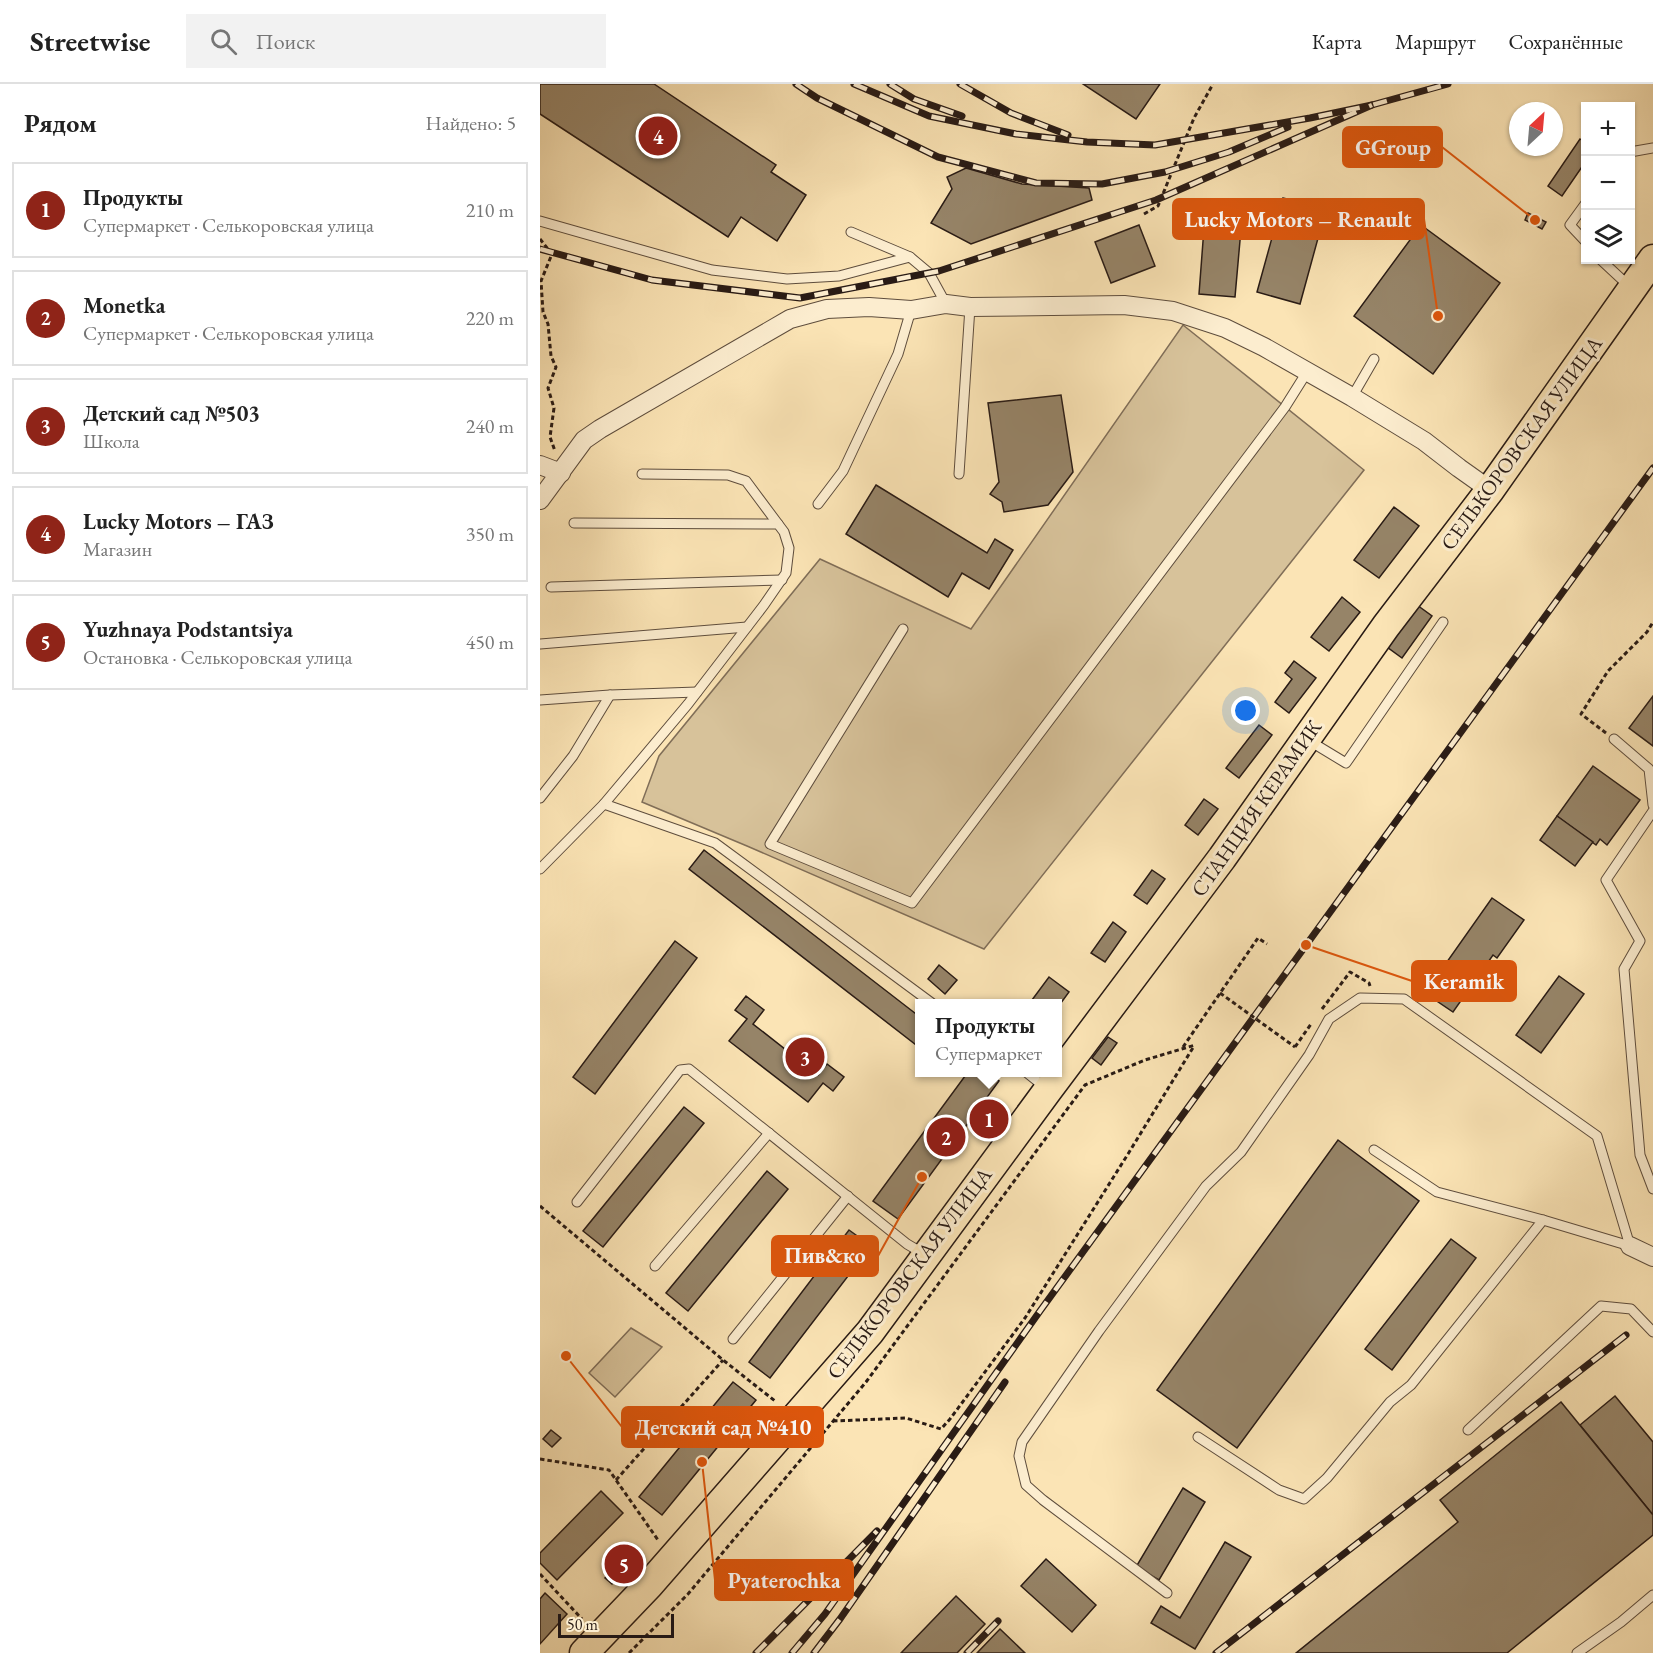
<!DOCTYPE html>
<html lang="ru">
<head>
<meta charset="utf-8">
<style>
  body { margin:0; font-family:"EB Garamond",serif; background:#f2f2f2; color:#222 }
  .controls { position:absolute; right:18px; top:18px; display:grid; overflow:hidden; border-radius:0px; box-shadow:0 2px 4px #0004 }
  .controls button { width:54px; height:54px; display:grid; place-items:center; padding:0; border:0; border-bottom:2px solid #e0e0e0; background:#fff; color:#222; font:30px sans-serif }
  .compass { position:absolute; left:969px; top:18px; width:54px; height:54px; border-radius:50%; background:#fff; box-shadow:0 2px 4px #0004; rotate:26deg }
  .scale { position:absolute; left:18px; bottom:15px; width:116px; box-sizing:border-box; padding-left:6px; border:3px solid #291b15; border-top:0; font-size:16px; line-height:21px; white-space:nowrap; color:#291b15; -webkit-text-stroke:4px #fcedcf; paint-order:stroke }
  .you { position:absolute; left:706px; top:627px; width:21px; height:21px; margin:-15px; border:4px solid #fff; border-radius:50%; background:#1a73e8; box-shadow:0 0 0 9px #1a73e833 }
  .badge { display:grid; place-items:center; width:39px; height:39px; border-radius:50%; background:#8f2418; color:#fff; font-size:20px; font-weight:700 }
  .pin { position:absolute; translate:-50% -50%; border:3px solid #fff; box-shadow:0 2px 6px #0006 }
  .popup { position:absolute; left:375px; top:915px; width:147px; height:78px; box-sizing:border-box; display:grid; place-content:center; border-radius:0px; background:#fff; filter:drop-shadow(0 2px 4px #0005); font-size:20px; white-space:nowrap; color:#767676 }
  .popup b { font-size:22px; color:#222 }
  .popup::after { content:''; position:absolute; left:50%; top:100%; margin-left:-12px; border:12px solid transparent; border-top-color:#fff }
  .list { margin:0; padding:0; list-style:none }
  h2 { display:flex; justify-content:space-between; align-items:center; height:78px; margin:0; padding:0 24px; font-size:26px }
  h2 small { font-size:20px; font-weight:400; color:#767676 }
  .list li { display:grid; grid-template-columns:39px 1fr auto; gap:18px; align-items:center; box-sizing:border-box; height:96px; margin:0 12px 12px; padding:0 12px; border:2px solid #e0e0e0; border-radius:0px }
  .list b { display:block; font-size:22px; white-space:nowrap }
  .list p { margin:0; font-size:20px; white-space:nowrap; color:#767676 }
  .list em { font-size:20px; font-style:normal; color:#767676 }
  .icon { flex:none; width:33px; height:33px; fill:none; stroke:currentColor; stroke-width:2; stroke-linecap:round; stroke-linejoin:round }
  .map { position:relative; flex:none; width:1113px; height:1569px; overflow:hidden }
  header { display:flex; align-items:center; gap:36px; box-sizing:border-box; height:84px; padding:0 30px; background:#fff; border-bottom:2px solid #e0e0e0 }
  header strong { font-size:28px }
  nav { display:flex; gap:33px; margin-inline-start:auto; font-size:21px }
  .search { width:420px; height:54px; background:#f2f2f2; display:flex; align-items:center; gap:15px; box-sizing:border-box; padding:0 21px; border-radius:0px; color:#767676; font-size:22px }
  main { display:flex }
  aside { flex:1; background:#fff }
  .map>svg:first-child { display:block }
  .green { fill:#d7c29a; stroke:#806e58; stroke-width:1.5 }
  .building { fill:#968468; stroke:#291b15; stroke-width:1.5 }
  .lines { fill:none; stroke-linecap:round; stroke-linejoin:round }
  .service-casing { stroke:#5e4d3d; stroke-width:11 }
  .minor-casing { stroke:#5e4d3d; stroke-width:20 }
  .primary-casing { stroke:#291b15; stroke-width:31 }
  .path { stroke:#291b15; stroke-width:3; stroke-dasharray:4.5 3; stroke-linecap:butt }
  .service { stroke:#fcedcf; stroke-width:9 }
  .minor { stroke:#fcedcf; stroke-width:18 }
  .primary { stroke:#fbe4b5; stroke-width:28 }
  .rail-casing { stroke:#291b15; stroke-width:7 }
  .rail { stroke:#fcedcf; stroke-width:4.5; stroke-dasharray:14; stroke-linecap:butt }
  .path-bridge { stroke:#291b15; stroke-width:3; stroke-dasharray:4.5 3; stroke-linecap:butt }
  .labels { text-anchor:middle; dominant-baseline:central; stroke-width:6; stroke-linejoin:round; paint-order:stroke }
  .street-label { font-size:21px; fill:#291b15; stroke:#fcedcf }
  .leader { fill:none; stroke:#de560c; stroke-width:2 }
  .callout-dot { fill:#de560c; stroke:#fcedcf; stroke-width:2 }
  .callout { fill:#de560c; stroke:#de560c; stroke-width:2 }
  .callout-label { font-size:22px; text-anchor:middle; font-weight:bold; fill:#fff }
</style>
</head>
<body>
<header>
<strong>Streetwise</strong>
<div class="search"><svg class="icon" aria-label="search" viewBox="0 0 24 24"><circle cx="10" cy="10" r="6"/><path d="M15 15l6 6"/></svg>Поиск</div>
<nav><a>Карта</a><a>Маршрут</a><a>Сохранённые</a></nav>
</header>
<main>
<aside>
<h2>Рядом<small>Найдено: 5</small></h2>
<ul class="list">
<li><span class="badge">1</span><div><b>Продукты</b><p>Супермаркет · Селькоровская улица</p></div><em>210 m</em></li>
<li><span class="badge">2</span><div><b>Monetka</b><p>Супермаркет · Селькоровская улица</p></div><em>220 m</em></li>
<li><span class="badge">3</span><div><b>Детский сад №503</b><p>Школа</p></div><em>240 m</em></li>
<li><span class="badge">4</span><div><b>Lucky Motors – ГАЗ</b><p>Магазин</p></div><em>350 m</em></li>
<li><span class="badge">5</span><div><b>Yuzhnaya Podstantsiya</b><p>Остановка · Селькоровская улица</p></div><em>450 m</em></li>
</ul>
</aside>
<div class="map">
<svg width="1113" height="1569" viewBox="0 0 1113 1569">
  <rect width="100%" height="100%" fill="#fbe4b5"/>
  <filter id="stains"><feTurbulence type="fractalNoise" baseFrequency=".00333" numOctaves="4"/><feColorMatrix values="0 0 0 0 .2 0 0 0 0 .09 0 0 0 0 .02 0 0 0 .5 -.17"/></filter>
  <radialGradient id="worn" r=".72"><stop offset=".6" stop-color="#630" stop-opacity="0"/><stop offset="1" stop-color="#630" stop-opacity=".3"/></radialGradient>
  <g class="green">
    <path d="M 643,241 L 824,386 L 444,865 L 207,762 L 102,718 L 119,672 L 280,475 L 431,545 Z"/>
    <path d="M 91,1244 L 122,1263 L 75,1313 L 49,1289 Z"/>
  </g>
  <g class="building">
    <path d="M 0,0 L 114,0 L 236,81 L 231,88 L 266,111 L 237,157 L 201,133 L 188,153 L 0,30 Z"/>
    <path d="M 543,0 L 620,0 L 596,35 Z"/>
    <path d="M 1040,55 L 1046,59 L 1046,77 L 1022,112 L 1008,102 Z"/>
    <path d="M 426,84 L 482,100 L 549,104 L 552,116 L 431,160 L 391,139 L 412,105 L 407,93 Z"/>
    <path d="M 743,114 L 786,125 L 760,220 L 717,208 Z"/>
    <path d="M 988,129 L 1006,138 L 1002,145 L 985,136 Z"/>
    <path d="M 665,131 L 702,134 L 695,213 L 659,210 Z"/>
    <path d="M 599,141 L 615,182 L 571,199 L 555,158 Z"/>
    <path d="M 881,141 L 960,199 L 893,290 L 814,232 Z"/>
    <path d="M 521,311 L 533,388 L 508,421 L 464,428 L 462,418 L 450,410 L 459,398 L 448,319 Z"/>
    <path d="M 336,401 L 447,469 L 455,455 L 473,466 L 449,505 L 422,489 L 408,513 L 306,450 Z"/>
    <path d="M 854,423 L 879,442 L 839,494 L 814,476 Z"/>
    <path d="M 802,513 L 820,528 L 789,567 L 771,553 Z"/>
    <path d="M 877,521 L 892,532 L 862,574 L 847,563 Z"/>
    <path d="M 754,577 L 776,594 L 749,629 L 735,618 L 752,595 L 745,589 Z"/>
    <path d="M 1113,612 L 1113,662 L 1089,644 Z"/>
    <path d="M 719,641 L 732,651 L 699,694 L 686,684 Z"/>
    <path d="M 1053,682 L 1100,716 L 1067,761 L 1060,755 L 1056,761 L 1017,732 Z"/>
    <path d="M 664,715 L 678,725 L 658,751 L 645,741 Z"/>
    <path d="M 1017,732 L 1053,758 L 1035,782 L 1000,756 Z"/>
    <path d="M 164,766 L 380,933 L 380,964 L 149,785 Z"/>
    <path d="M 612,786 L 625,795 L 607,820 L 594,811 Z"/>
    <path d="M 952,814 L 984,836 L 957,874 L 953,871 L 913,928 L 885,909 Z"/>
    <path d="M 573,838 L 586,848 L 565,878 L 551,869 Z"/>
    <path d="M 135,857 L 157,874 L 55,1010 L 33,993 Z"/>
    <path d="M 399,881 L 417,896 L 405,910 L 388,895 Z"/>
    <path d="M 1019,892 L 1044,910 L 1001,969 L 976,951 Z"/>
    <path d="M 509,893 L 529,908 L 518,923 L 518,920 L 489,920 Z"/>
    <path d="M 206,912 L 224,926 L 213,940 L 278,991 L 287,980 L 304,993 L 293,1007 L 283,999 L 268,1018 L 189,957 L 207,935 L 195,926 Z"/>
    <path d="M 568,953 L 577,959 L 561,981 L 552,974 Z"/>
    <path d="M 428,988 L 448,988 L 459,997 L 358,1135 L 333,1117 Z"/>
    <path d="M 458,1017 L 465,1022 L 449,1043 L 442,1038 Z"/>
    <path d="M 144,1023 L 164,1039 L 63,1163 L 43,1147 Z"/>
    <path d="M 798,1056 L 879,1117 L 697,1364 L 617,1306 Z"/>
    <path d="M 227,1087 L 248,1105 L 148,1227 L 126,1209 Z"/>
    <path d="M 309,1146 L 331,1162 L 230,1294 L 209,1278 Z"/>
    <path d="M 911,1155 L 936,1174 L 852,1286 L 825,1265 Z"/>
    <path d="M 193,1298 L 216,1316 L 122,1431 L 99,1413 Z"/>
    <path d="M 1075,1312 L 1113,1358 L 1113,1431 L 1040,1341 Z"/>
    <path d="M 1021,1318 L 1113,1431 L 1113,1451 L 967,1569 L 756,1569 L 918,1438 L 900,1416 Z"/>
    <path d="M 11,1346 L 21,1354 L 12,1363 L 3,1355 Z"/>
    <path d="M 643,1404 L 665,1418 L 619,1496 L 596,1483 Z"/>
    <path d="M 61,1407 L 83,1429 L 17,1496 L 0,1479 L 0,1469 Z"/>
    <path d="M 685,1458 L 711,1473 L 655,1565 L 611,1539 L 621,1522 L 640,1534 Z"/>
    <path d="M 86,1471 L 93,1478 L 72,1500 L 65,1494 Z"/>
    <path d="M 506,1475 L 556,1521 L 532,1548 L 481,1502 Z"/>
    <path d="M 5,1509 L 27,1530 L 0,1560 L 0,1515 Z"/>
    <path d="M 416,1512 L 445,1540 L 417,1569 L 361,1569 Z"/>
    <path d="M 460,1545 L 485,1569 L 437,1569 Z"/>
  </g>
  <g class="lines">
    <g class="service-casing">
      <g id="service">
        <path d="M 1090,68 L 1113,64"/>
        <path d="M 1046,119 L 1030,141 L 1046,158"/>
        <path d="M 0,137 L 172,186 L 247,195 L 299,192 L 370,173 L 389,189 L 406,220"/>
        <path d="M 311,148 L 370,173"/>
        <path d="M 1061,176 L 1090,203"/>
        <path d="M 812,313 L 834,275"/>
        <path d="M 102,390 L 188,391 L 206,397 L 238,440"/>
        <path d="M 419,390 L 430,223"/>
        <path d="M 278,420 L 303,387 L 358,270 L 371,226"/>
        <path d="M 11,503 L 242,496"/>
        <path d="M 363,545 L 230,760 L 372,819 L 745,323 L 767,288"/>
        <path d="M 0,560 L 207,543"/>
        <path d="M 0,616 L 70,611 L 157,608"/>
        <path d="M 1074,655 L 1109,685 L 1113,721"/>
        <path d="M 768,656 L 806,679 L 903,538"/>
        <path d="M 0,714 L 33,672 L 70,611"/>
        <path d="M 64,720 L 175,759 L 393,920"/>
        <path d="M 1113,727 L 1066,796 L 1100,857 L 1084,885 L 1100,1071 L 1113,1105"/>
        <path d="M 0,785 L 64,720 L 148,620 L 224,521 L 246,489 L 249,464 L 244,448 L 238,440 L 34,439"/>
        <path d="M 486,988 L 506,1004"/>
        <path d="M 834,1066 L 897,1108 L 1003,1136 L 1090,1162"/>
        <path d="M 37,1118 L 140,986 L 149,985 L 367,1160 L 384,1170"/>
        <path d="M 115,1182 L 229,1049"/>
        <path d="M 193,1255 L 308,1112"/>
        <path d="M 928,1346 L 1061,1222 L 1091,1225 L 1113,1248"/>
        <path d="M 658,1353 L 739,1406 L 764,1415 L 787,1394 L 850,1318 L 871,1301 L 1003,1136"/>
        <path d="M 627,1509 L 503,1416 L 486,1401 L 479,1372 L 482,1358 L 559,1247 L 666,1102 L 701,1068 L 769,971 L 789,935 L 820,914 L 864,915 L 1057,1052 L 1090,1162"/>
        <path d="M 1037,1569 L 1081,1538 L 1113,1511"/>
      </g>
    </g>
    <g class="minor-casing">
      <g id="minor">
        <path d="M 0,381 L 21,389"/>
        <path d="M 0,416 L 44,356 L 60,345 L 250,235 L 287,225 L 329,223 L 371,226 L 406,220 L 430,223 L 584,221 L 633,227 L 685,244 L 724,263 L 812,313 L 884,357 L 919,384 L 950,406"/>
        <path d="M 1090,1162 L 1113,1173"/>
      </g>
    </g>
    <g class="primary-casing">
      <path id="primary" d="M 44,1569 L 109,1501 L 330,1248 L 508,1006 L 682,774 L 846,542 L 950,406 L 1113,175"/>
    </g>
    <g class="path">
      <path d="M 604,130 L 618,122 L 654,34 L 673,0"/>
      <path d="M 0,155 L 12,170 L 1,197 L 3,228 L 8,240 L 11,272 L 16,283 L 8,304 L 14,324 L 10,353 L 15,367"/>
      <path d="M 1066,649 L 1041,630 L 1068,587 L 1107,548 L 1113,538"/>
      <path d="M 782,925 L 810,888 L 829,899 L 830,902"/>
      <path d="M 643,963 L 718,854 L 727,860"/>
      <path d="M 755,963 L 771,940"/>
      <path d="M 0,1122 L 183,1276 L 235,1317"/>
      <path d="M 293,1337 L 366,1334 L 401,1345 L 410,1335 L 485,1234 L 588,1070 L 654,962"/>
      <path d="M 0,1375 L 69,1386 L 118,1456"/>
      <path d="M 76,1396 L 183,1276"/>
      <path d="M 0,1490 L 42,1535"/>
      <path d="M 89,1569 L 148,1510 L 326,1298 L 545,1001 L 605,976 L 655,961"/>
    </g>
    <use href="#service" class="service"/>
    <use href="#minor" class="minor"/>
    <use href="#primary" class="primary"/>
    <g class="rail-casing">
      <g id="rail">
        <path d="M 256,0 L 277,14 L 398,73 L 496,99 L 562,100 L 625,88 L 689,68 L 748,43"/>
        <path d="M 314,0 L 389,32 L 476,50 L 547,58 L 615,61 L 770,34 L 832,21 L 908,0"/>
        <path d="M 350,0 L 374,15 L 422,32"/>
        <path d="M 420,0 L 471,29 L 528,51"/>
        <path d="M 0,165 L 112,196 L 260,214 L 399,187 L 616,116 L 832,21"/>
        <path d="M 216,1569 L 337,1447"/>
        <path d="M 252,1569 L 285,1530 L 500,1227 L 1113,384"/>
        <path d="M 274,1569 L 300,1535 L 465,1298"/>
        <path d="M 427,1569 L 458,1537"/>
        <path d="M 676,1569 L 1086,1251"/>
      </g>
    </g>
    <use href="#rail" class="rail"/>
    <path class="path-bridge" d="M 680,909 L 755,963"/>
  </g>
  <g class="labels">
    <g class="street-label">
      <text transform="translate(981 359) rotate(-54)">СЕЛЬКОРОВСКАЯ УЛИЦА</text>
      <text transform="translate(716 724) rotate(-55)">СТАНЦИЯ КЕРАМИК</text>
      <text transform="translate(369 1189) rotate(-53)">СЕЛЬКОРОВСКАЯ УЛИЦА</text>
    </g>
  </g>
  <path class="leader" d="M995 136L902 63M898 232L884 135M766 861L872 897M382 1093L338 1172M26 1272L82 1343M162 1378L175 1496"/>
  <g class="callout-dot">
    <circle cx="995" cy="136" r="6"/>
    <circle cx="898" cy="232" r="6"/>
    <circle cx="766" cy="861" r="6"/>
    <circle cx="382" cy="1093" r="6"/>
    <circle cx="26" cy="1272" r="6"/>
    <circle cx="162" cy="1378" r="6"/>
  </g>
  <g class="callout">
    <rect x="803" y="43" width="99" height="40" rx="6"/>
    <rect x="633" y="115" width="251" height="40" rx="6"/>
    <rect x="872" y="877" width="104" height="40" rx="6"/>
    <rect x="232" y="1152" width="106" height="40" rx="6"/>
    <rect x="82" y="1323" width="201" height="40" rx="6"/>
    <rect x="175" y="1476" width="138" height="40" rx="6"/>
  </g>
  <g class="callout-label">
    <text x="853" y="71">GGroup</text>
    <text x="758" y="143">Lucky Motors – Renault</text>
    <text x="924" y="905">Keramik</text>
    <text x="285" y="1179">Пив&amp;ко</text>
    <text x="183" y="1351">Детский сад №410</text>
    <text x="244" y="1504">Pyaterochka</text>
  </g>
  <rect width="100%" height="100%" filter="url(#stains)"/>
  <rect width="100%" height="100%" fill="url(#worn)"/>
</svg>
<div class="controls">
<button>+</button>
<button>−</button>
<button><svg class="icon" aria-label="layers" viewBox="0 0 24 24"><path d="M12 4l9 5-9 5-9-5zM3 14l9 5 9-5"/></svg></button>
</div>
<svg class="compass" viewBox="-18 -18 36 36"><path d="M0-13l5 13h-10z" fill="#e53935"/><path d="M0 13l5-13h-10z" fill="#767676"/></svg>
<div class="scale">50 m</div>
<div class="you"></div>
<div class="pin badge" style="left:449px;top:1035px">1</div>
<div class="popup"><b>Продукты</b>Супермаркет</div>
<div class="pin badge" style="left:406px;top:1053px">2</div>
<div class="pin badge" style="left:265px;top:973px">3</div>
<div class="pin badge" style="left:118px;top:52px">4</div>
<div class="pin badge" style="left:84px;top:1480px">5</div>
</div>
</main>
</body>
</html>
